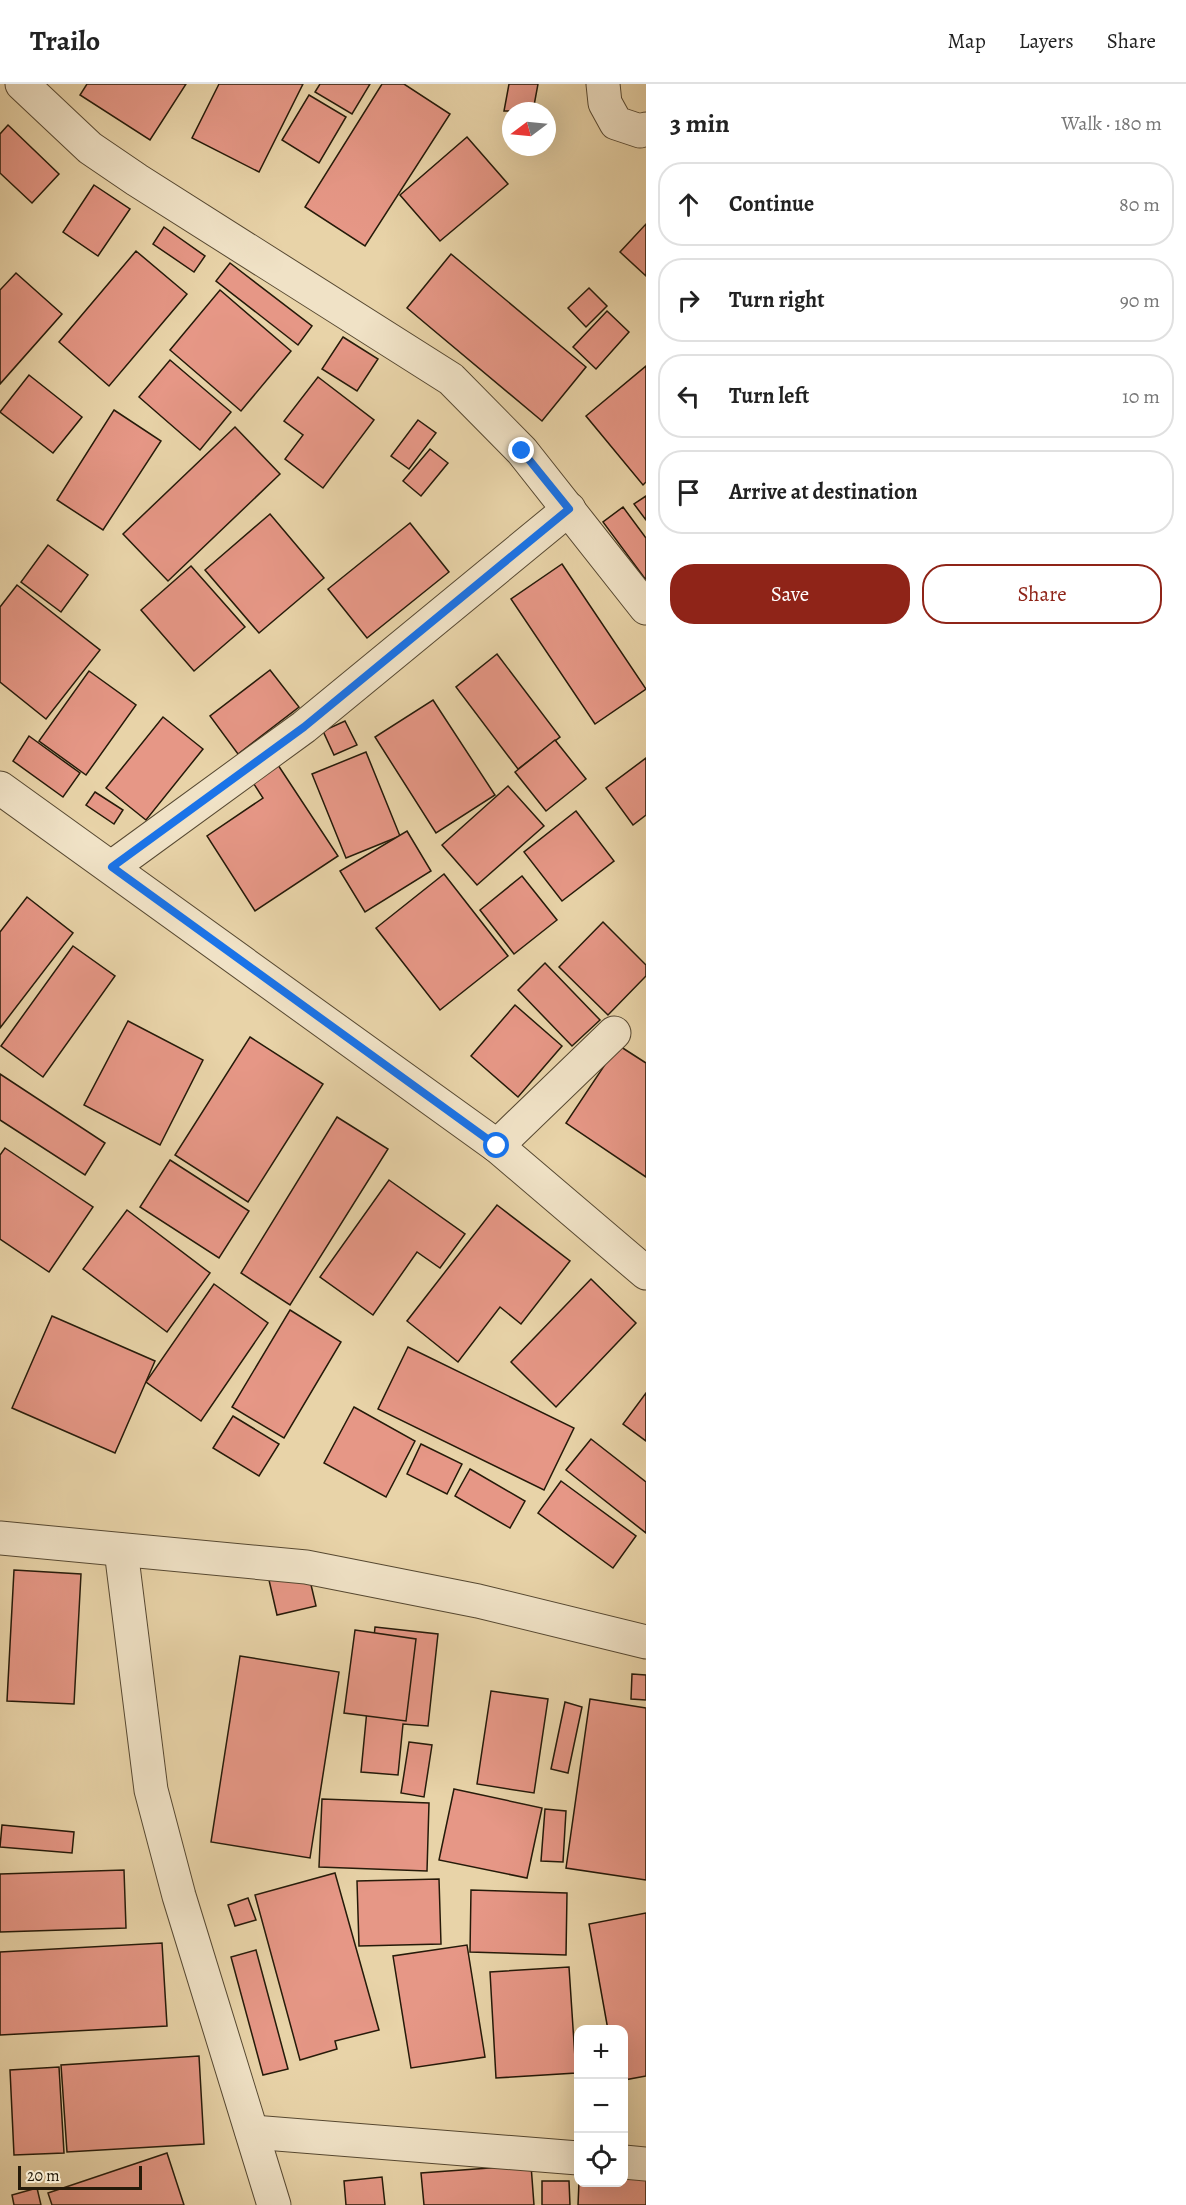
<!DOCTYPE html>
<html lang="en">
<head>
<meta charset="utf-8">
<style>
  body { margin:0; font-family:Alegreya,serif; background:#f6f6f6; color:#222 }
  .controls { position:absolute; right:18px; bottom:18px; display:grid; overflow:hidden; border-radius:12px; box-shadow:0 6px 24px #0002 }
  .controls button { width:54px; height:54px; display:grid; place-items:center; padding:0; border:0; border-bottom:2px solid #e0e0e0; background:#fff; color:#222; font:30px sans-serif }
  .compass { position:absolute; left:502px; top:18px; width:54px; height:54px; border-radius:50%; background:#fff; box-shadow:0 6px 24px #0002; rotate:254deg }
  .scale { position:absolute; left:18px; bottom:15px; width:124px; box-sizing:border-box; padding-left:6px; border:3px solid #251a09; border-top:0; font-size:16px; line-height:21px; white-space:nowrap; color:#251a09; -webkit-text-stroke:4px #f0e2c6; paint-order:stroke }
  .stop { position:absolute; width:18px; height:18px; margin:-14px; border:4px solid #1a73e8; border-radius:50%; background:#fff }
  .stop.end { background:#1a73e8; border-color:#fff; box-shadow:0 2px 6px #0008 }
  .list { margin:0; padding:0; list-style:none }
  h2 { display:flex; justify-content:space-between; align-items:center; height:78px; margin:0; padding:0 24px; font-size:26px }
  h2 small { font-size:20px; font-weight:400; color:#767676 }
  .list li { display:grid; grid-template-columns:39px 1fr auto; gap:18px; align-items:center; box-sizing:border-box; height:84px; margin:0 12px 12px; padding:0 12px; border:2px solid #e0e0e0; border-radius:24px }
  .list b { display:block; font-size:22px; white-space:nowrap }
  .list em { font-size:20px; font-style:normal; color:#767676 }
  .actions { display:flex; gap:12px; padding:18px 24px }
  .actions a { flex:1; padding:14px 0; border:2px solid #8f2418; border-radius:24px; text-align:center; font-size:21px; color:#8f2418 }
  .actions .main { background:#8f2418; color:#fff }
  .icon { flex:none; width:33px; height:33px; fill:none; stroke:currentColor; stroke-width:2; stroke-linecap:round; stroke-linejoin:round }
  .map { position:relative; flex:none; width:646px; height:2121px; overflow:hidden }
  header { display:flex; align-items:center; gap:36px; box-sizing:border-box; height:84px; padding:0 30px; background:#fff; border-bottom:2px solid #e0e0e0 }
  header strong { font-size:28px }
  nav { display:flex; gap:33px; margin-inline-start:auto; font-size:21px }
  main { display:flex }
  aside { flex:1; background:#fff }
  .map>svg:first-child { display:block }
  .building { fill:#e69786; stroke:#251a09; stroke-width:1.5 }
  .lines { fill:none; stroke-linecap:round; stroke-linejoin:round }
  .minor-casing { stroke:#564831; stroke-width:35 }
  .minor { stroke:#f0e2c6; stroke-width:33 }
  .route { stroke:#1a73e8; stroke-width:8 }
</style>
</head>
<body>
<header>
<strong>Trailo</strong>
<nav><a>Map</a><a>Layers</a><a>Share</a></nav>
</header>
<main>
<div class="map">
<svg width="646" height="2121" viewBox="0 0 646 2121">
  <rect width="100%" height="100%" fill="#e8d3a8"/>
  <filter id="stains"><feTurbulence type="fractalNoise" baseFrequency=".00333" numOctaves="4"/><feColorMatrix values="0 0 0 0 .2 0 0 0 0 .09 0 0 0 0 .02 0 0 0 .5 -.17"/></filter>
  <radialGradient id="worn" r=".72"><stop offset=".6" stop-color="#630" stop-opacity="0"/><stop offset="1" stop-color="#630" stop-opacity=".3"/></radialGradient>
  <g class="building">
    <path d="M 87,0 L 186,0 L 150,56 L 80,11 Z"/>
    <path d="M 219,0 L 303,0 L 259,88 L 192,54 Z"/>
    <path d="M 320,0 L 370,0 L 352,30 L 315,8 Z"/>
    <path d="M 382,0 L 404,0 L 450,30 L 365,162 L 305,123 Z"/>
    <path d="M 509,0 L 538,0 L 533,27 L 504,27 Z"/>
    <path d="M 309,11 L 346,33 L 319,79 L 282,56 Z"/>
    <path d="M 8,41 L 59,90 L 32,119 L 0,89 L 0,50 Z"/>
    <path d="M 467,53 L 508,100 L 440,157 L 400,111 Z"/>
    <path d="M 94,101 L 130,125 L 98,172 L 63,148 Z"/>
    <path d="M 646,140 L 646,192 L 620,168 Z"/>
    <path d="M 164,143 L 205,172 L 194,188 L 153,160 Z"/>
    <path d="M 136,167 L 187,210 L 109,302 L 59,258 Z"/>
    <path d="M 451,170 L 586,283 L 542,337 L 407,224 Z"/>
    <path d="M 230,179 L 312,242 L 298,261 L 216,197 Z"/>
    <path d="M 16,189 L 62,230 L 0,300 L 0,206 Z"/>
    <path d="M 589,204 L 607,222 L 586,243 L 568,224 Z"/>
    <path d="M 220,206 L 291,267 L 241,327 L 170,266 Z"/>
    <path d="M 607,227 L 629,248 L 596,285 L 573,263 Z"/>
    <path d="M 343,253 L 378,275 L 357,307 L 322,285 Z"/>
    <path d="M 170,276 L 231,328 L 200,366 L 139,313 Z"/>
    <path d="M 646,282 L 646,398 L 643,401 L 586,332 Z"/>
    <path d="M 29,291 L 82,333 L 53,369 L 0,328 Z"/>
    <path d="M 318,293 L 374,336 L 323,404 L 285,375 L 303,351 L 284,337 Z"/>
    <path d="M 114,326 L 161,357 L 103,446 L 57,416 Z"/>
    <path d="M 418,336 L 436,349 L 409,385 L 391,372 Z"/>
    <path d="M 235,343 L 280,390 L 168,497 L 123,450 Z"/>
    <path d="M 430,365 L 448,379 L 421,412 L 403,397 Z"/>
    <path d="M 646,412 L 646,436 L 634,420 Z"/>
    <path d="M 623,423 L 646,454 L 646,496 L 603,438 Z"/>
    <path d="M 270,430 L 324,494 L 259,549 L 205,486 Z"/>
    <path d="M 410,439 L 449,488 L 367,554 L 328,505 Z"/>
    <path d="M 48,461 L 88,491 L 61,528 L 21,498 Z"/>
    <path d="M 562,480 L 646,605 L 595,640 L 511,515 Z"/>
    <path d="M 191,482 L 245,543 L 194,587 L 141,526 Z"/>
    <path d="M 17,501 L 100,566 L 46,635 L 0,598 L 0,523 Z"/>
    <path d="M 497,570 L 560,653 L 518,685 L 456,603 Z"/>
    <path d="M 270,586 L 299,623 L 238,670 L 210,632 Z"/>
    <path d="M 89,587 L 136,621 L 86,691 L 39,657 Z"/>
    <path d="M 433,616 L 495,711 L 436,749 L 375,653 Z"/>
    <path d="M 163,633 L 203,665 L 146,736 L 106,704 Z"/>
    <path d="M 345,637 L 357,661 L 334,671 L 323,647 Z"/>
    <path d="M 29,652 L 80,689 L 63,713 L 13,677 Z"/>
    <path d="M 555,656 L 586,695 L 546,727 L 515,688 Z"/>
    <path d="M 366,668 L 400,752 L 346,774 L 312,690 Z"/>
    <path d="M 646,674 L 646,731 L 633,741 L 606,704 Z"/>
    <path d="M 278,681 L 338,772 L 255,827 L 207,752 L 263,714 L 252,697 Z"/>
    <path d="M 508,702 L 544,742 L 477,801 L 442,761 Z"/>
    <path d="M 95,708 L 123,726 L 114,740 L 86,721 Z"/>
    <path d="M 576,727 L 614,777 L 562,817 L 524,768 Z"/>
    <path d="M 407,747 L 431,787 L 365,828 L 340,787 Z"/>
    <path d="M 444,790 L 508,872 L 440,926 L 376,844 Z"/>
    <path d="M 522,792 L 557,836 L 514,870 L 480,826 Z"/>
    <path d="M 27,813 L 73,849 L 0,944 L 0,848 Z"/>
    <path d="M 603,838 L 646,881 L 646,892 L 608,931 L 559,883 Z"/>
    <path d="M 73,862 L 115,892 L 43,993 L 1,962 Z"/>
    <path d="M 545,879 L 600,936 L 572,962 L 518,906 Z"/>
    <path d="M 515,921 L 562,962 L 518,1013 L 471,972 Z"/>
    <path d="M 128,937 L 203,976 L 160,1061 L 84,1021 Z"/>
    <path d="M 250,953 L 323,1000 L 248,1118 L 175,1071 Z"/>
    <path d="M 618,961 L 646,979 L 646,1093 L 566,1039 Z"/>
    <path d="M 0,990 L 105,1059 L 85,1091 L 0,1036 Z"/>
    <path d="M 337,1033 L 388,1065 L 290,1221 L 241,1189 Z"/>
    <path d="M 5,1064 L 93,1123 L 49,1188 L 0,1155 L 0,1071 Z"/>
    <path d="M 170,1076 L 249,1127 L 219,1174 L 140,1123 Z"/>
    <path d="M 389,1096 L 465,1150 L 440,1184 L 417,1168 L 373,1231 L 320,1193 Z"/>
    <path d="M 497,1121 L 570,1177 L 521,1240 L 500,1223 L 458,1278 L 407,1237 Z"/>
    <path d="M 127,1126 L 210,1189 L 167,1248 L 83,1185 Z"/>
    <path d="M 591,1195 L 636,1239 L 556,1323 L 511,1278 Z"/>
    <path d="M 214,1200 L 268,1239 L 201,1337 L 146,1298 Z"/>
    <path d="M 290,1226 L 341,1258 L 284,1354 L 232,1323 Z"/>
    <path d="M 52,1232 L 155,1277 L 115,1369 L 12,1324 Z"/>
    <path d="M 408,1263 L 574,1344 L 544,1406 L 378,1325 Z"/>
    <path d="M 646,1309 L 646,1357 L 623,1340 Z"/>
    <path d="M 354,1323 L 415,1357 L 386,1413 L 324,1379 Z"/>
    <path d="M 233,1332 L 279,1360 L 259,1392 L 213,1364 Z"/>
    <path d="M 591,1355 L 646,1398 L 646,1449 L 566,1386 Z"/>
    <path d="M 421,1360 L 462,1380 L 447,1410 L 407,1390 Z"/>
    <path d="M 470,1385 L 525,1417 L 510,1444 L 455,1412 Z"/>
    <path d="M 561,1397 L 636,1452 L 613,1484 L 538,1429 Z"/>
    <path d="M 14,1486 L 81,1490 L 74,1620 L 7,1617 Z"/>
    <path d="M 308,1488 L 316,1522 L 277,1531 L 269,1496 Z"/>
    <path d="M 375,1543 L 438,1550 L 428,1642 L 403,1640 L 398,1691 L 361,1688 Z"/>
    <path d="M 355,1546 L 416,1555 L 406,1637 L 344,1629 Z"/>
    <path d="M 240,1572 L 339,1588 L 310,1774 L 211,1758 Z"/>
    <path d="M 632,1590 L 646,1591 L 646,1616 L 631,1615 Z"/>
    <path d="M 491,1607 L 548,1615 L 534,1709 L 477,1700 Z"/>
    <path d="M 590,1615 L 646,1624 L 646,1796 L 566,1784 Z"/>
    <path d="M 565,1618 L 582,1623 L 568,1689 L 551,1685 Z"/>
    <path d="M 409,1658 L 432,1661 L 424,1713 L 401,1709 Z"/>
    <path d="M 454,1705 L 542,1724 L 527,1794 L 439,1776 Z"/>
    <path d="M 322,1715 L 429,1719 L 427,1787 L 319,1783 Z"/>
    <path d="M 545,1725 L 566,1727 L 563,1778 L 541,1777 Z"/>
    <path d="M 2,1741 L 74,1748 L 72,1769 L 0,1763 Z"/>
    <path d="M 124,1786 L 126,1844 L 0,1848 L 0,1790 Z"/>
    <path d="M 335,1789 L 379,1946 L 335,1957 L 337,1965 L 300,1976 L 255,1811 Z"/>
    <path d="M 439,1795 L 441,1860 L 359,1862 L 357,1797 Z"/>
    <path d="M 471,1806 L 567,1809 L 566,1871 L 470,1868 Z"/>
    <path d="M 248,1814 L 256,1836 L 235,1842 L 228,1821 Z"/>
    <path d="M 646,1829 L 646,1992 L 624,1996 L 624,1946 L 608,1946 L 589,1840 Z"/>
    <path d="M 162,1859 L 167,1942 L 0,1951 L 0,1868 Z"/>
    <path d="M 467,1861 L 485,1973 L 411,1984 L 393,1872 Z"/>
    <path d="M 256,1866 L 288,1985 L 263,1991 L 231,1873 Z"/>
    <path d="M 569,1883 L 576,1989 L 496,1994 L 490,1888 Z"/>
    <path d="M 199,1972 L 204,2060 L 67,2068 L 61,1981 Z"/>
    <path d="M 59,1983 L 64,2069 L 14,2071 L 10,1986 Z"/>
    <path d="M 167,2069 L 184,2121 L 52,2121 L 48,2109 Z"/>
    <path d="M 531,2081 L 534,2121 L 424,2121 L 421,2089 Z"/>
    <path d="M 624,2092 L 646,2092 L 646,2121 L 578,2121 L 579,2098 L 624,2098 Z"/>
    <path d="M 382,2093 L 385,2121 L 346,2121 L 344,2097 Z"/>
    <path d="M 542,2097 L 569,2097 L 570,2121 L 542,2121 Z"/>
    <path d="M 37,2104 L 41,2121 L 14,2121 L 12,2111 Z"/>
  </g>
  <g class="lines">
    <g class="minor-casing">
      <g id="minor">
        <path d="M 22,0 L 90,64 L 137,96 L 451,295 L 522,367 L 646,524"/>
        <path d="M 603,0 L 605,19 L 616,39 L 640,47 L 646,45"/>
        <path d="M 0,704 L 497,1062 L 646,1189"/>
        <path d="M 112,783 L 304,643 L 569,425"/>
        <path d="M 497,1062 L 614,949"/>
        <path d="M 0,1454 L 306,1483 L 478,1517 L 646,1558"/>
        <path d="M 121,1466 L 151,1706 L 179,1812 L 274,2121"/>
        <path d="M 252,2048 L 578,2074"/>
        <path d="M 624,2078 L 646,2080"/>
      </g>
    </g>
    <use href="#minor" class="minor"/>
  </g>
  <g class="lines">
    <path class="route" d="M 497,1062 L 112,783 L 304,643 L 569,425 L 522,367"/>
  </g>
  <rect width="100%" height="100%" filter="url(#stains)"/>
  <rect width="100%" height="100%" fill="url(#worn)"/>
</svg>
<div class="controls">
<button>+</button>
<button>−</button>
<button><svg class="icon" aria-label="locate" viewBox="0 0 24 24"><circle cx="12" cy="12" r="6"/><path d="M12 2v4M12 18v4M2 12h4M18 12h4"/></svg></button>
</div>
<svg class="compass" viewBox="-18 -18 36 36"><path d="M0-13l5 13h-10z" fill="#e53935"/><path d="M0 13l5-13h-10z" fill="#767676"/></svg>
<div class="scale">20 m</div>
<div class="stop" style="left:497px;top:1062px"></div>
<div class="stop end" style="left:522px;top:367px"></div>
</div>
<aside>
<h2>3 min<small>Walk · 180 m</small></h2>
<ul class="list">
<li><svg class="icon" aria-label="ahead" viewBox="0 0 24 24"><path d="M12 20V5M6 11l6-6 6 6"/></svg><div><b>Continue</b></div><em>80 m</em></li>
<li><svg class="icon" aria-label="right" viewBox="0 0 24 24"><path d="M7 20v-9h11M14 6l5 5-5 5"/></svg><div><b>Turn right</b></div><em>90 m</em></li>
<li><svg class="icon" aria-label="left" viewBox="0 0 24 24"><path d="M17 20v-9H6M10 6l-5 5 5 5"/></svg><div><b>Turn left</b></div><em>10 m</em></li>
<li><svg class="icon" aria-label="arrive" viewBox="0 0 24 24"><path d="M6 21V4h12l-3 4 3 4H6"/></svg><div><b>Arrive at destination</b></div></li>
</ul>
<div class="actions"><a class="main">Save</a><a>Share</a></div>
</aside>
</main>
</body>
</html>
